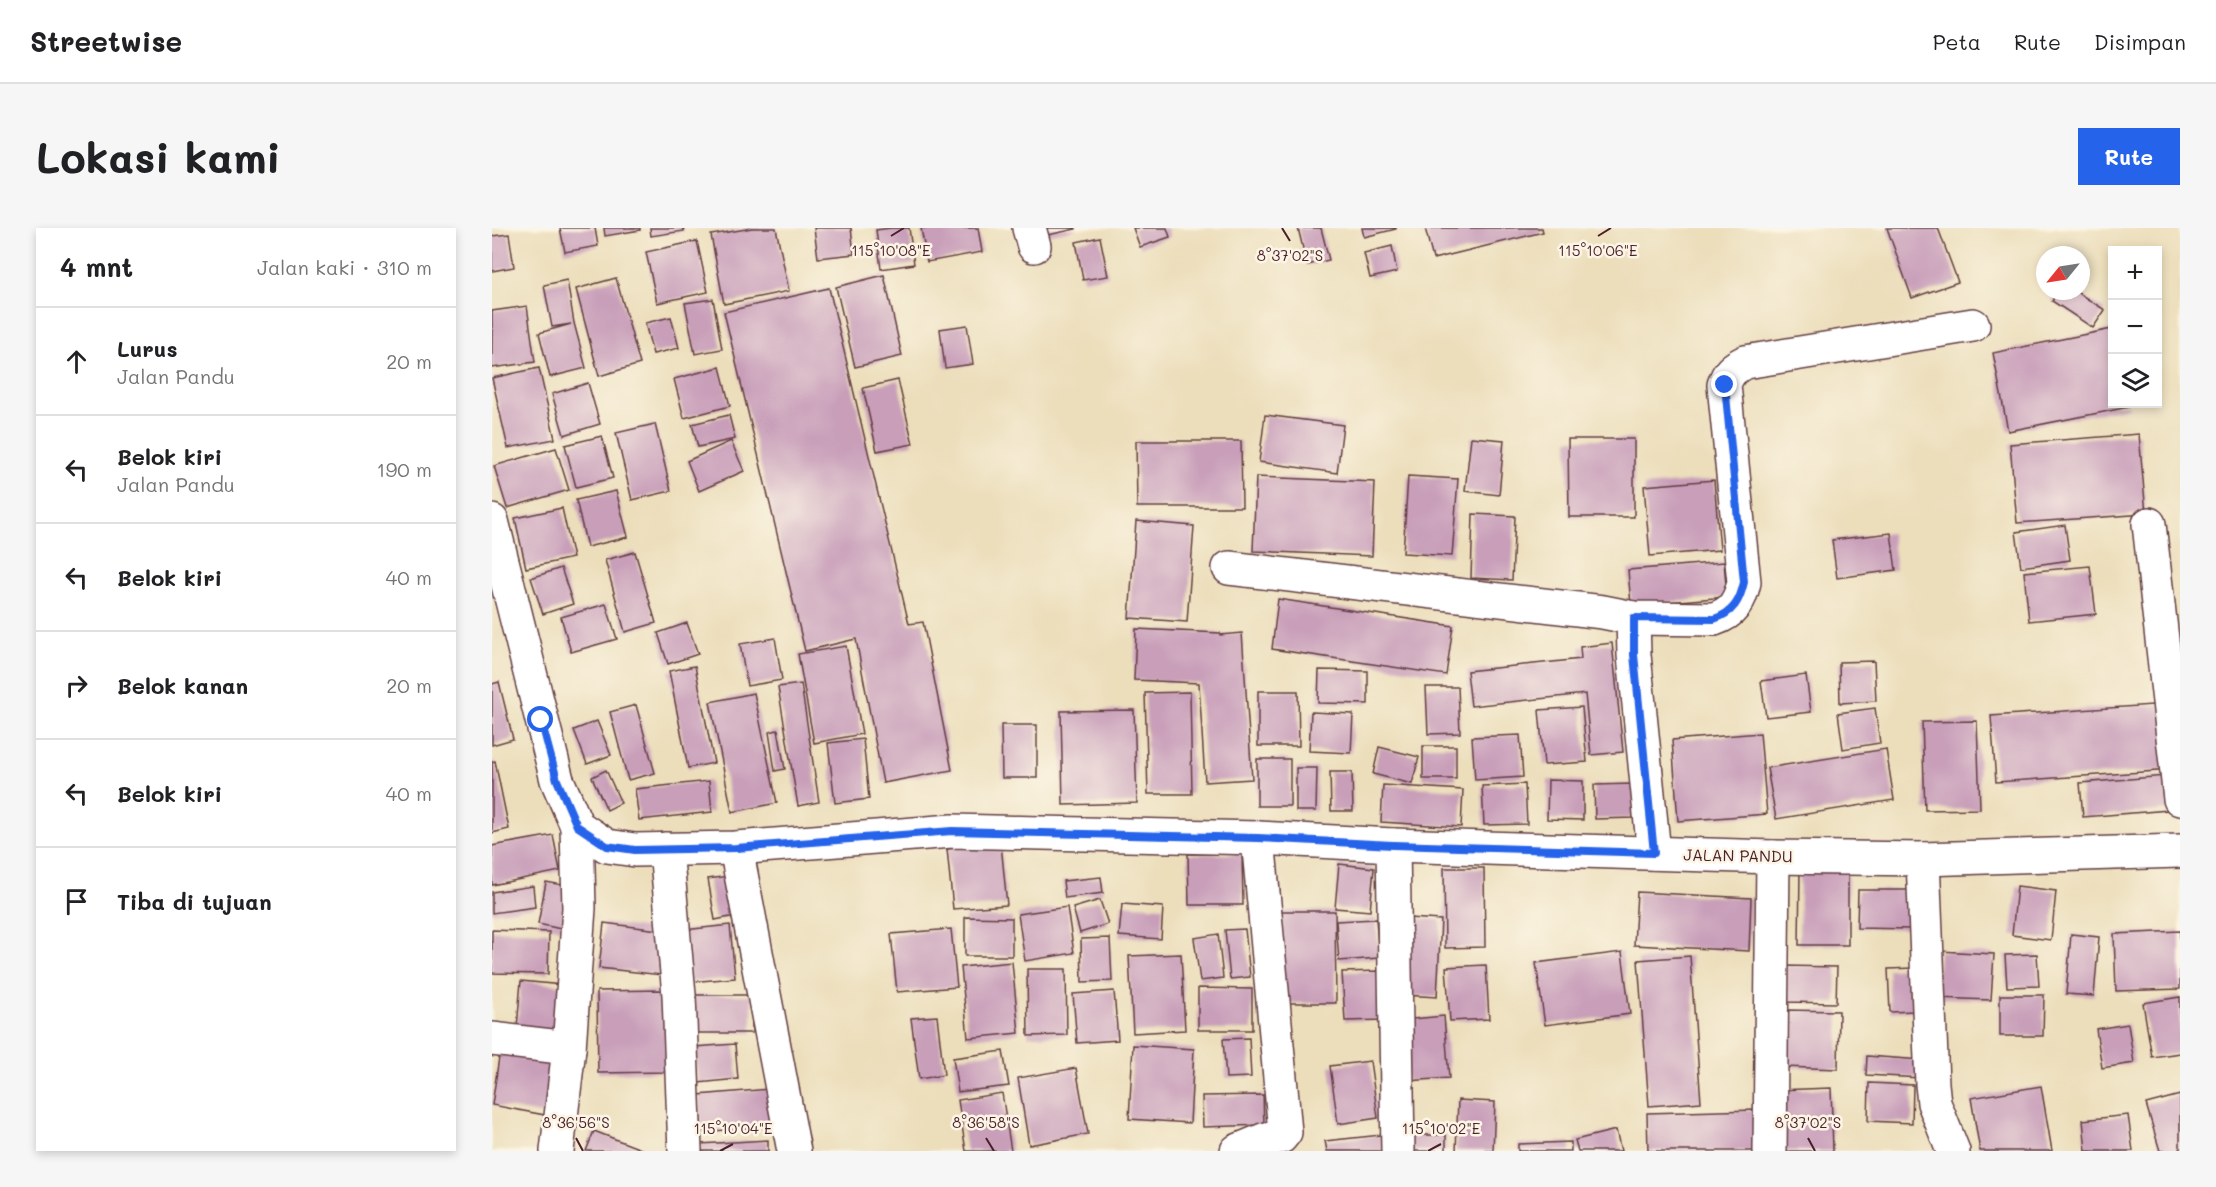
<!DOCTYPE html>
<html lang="id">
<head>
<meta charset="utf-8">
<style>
  body { margin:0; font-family:Mali,sans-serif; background:#f6f6f6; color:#202124 }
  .controls { position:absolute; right:18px; top:18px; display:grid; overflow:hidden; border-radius:0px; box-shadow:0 3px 9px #0003 }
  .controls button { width:54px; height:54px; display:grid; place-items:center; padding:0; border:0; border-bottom:2px solid #e0e0e0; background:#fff; color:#202124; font:30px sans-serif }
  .compass { position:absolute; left:1544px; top:18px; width:54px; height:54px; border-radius:50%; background:#fff; box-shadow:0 3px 9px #0003; rotate:240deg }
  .stop { position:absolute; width:18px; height:18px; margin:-14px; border:4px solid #2563eb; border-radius:50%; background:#fff }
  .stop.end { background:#2563eb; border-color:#fff; box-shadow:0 2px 6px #0008 }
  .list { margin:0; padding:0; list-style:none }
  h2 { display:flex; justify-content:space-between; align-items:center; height:78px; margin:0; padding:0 24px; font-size:26px }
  h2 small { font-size:20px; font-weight:400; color:#757577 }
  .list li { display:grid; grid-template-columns:39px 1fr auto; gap:18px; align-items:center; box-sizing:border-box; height:108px; padding:0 24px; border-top:2px solid #e0e0e0 }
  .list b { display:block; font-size:22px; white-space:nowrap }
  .list p { margin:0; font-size:20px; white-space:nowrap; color:#757577 }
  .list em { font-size:20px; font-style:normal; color:#757577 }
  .icon { flex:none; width:33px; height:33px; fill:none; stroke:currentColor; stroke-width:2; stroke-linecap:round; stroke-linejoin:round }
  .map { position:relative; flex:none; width:1688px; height:923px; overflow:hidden; border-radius:0px }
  header { display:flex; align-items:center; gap:36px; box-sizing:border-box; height:84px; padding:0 30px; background:#fff; border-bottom:2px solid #e0e0e0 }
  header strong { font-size:28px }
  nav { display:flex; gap:33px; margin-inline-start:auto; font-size:21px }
  .intro { display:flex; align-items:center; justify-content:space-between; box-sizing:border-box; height:144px; padding:0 36px }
  h1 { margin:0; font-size:42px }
  .button { padding:15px 27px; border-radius:0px; background:#2563eb; color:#fff; font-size:21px; font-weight:700 }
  main { display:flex; gap:36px; padding:0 36px }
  aside { flex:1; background:#fff; border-radius:0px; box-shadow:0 3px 9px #0003 }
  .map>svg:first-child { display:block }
  .building { fill:#c89eb9 }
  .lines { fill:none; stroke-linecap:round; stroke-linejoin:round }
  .minor-casing { stroke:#623c41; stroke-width:36 }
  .secondary-casing { stroke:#623c41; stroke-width:36 }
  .minor { stroke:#fff; stroke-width:33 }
  .secondary { stroke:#fff; stroke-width:33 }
  .route { stroke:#2563eb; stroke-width:8 }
  .ticks { fill:none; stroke:#4a1f2b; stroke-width:2 }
  .labels { text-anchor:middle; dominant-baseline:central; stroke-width:5; stroke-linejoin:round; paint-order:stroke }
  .street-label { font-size:16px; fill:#4a1f2b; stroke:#fcf5e5 }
  .ticks-label { font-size:15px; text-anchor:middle; fill:#4a1f2b; stroke:#fcf5e5; stroke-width:5; stroke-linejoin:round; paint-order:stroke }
</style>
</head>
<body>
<header>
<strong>Streetwise</strong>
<nav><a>Peta</a><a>Rute</a><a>Disimpan</a></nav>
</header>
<div class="intro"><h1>Lokasi kami</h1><a class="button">Rute</a></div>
<main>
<aside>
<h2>4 mnt<small>Jalan kaki · 310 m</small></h2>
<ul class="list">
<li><svg class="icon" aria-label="ahead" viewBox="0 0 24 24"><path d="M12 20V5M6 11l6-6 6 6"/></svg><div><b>Lurus</b><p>Jalan Pandu</p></div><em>20 m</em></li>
<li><svg class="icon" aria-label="left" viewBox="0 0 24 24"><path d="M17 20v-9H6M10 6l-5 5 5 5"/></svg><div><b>Belok kiri</b><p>Jalan Pandu</p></div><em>190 m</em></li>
<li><svg class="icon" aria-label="left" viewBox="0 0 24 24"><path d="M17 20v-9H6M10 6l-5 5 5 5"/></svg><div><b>Belok kiri</b></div><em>40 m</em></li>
<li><svg class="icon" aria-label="right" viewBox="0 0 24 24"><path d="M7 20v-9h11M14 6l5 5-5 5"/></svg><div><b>Belok kanan</b></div><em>20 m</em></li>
<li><svg class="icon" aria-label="left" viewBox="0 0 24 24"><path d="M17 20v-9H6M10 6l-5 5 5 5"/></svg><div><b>Belok kiri</b></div><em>40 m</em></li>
<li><svg class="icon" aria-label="arrive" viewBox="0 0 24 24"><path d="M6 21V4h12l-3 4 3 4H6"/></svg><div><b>Tiba di tujuan</b></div></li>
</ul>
</aside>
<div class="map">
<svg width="1688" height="923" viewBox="0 0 1688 923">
  <rect width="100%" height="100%" fill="#fcf5e5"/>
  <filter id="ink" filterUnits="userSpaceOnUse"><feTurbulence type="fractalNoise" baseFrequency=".0167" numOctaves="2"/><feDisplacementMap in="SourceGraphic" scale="12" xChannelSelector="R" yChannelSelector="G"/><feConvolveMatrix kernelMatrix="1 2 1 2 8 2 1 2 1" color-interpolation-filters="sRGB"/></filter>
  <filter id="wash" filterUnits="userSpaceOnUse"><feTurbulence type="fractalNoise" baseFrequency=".008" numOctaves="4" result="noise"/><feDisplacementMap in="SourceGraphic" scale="24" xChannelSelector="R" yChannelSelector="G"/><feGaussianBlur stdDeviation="1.35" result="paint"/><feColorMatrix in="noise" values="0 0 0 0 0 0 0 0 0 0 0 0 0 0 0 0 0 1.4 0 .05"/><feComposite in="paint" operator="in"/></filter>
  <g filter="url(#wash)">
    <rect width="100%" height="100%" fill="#ecdebb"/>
    <g id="blocks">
      <g class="building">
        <path d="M 68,0 L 103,0 L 106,18 L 73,24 Z"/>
        <path d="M 112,0 L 148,0 L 148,2 L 113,8 Z"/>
        <path d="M 158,0 L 191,0 L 192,3 L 159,8 Z"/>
        <path d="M 260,0 L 284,0 L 297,63 L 232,76 L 219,7 Z"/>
        <path d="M 322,0 L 359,0 L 362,26 L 326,30 Z"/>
        <path d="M 399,0 L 417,0 L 422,36 L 389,41 L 384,2 Z"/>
        <path d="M 429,0 L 486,0 L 490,24 L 435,34 Z"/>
        <path d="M 550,0 L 584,0 L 584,1 L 551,8 Z"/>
        <path d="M 641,0 L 675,0 L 678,9 L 648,19 Z"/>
        <path d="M 806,0 L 829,0 L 837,32 L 815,37 Z"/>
        <path d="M 870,0 L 904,0 L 904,1 L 872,9 Z"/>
        <path d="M 933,0 L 1050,0 L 1051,4 L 941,31 Z"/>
        <path d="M 1395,0 L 1446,0 L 1466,54 L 1420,70 Z"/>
        <path d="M 17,6 L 22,39 L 0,43 L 0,8 Z"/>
        <path d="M 608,9 L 616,48 L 591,52 L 584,14 Z"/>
        <path d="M 205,13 L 216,64 L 165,75 L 154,24 Z"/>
        <path d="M 900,18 L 905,44 L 878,50 L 872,25 Z"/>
        <path d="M 392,47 L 410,128 L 363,139 L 344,59 Z"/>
        <path d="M 124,50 L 148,136 L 107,148 L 84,61 Z"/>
        <path d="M 75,52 L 82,95 L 94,140 L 58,149 L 47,105 L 79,96 L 60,99 L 52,57 Z"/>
        <path d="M 337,60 L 417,396 L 431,394 L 460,542 L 391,555 L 364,411 L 313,423 L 232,84 Z"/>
        <path d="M 1566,63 L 1583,63 L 1613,82 L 1601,100 L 1560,73 Z"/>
        <path d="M 221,71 L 230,121 L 203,126 L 193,75 Z"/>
        <path d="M 35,78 L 43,134 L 0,140 L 0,83 Z"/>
        <path d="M 179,89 L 187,120 L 161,126 L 153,95 Z"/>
        <path d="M 475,97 L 481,136 L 453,140 L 448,101 Z"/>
        <path d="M 1620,101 L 1620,176 L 1636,176 L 1637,179 L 1516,203 L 1501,125 Z"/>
        <path d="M 228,139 L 238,178 L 192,190 L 182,151 Z"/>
        <path d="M 47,140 L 63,211 L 16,220 L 0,150 Z"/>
        <path d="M 406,152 L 421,216 L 385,223 L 371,160 Z"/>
        <path d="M 96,155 L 108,196 L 72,207 L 60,166 Z"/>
        <path d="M 237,187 L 243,211 L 206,219 L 200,196 Z"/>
        <path d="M 773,187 L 851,197 L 845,245 L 767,234 Z"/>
        <path d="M 163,196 L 179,263 L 140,272 L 124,205 Z"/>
        <path d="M 1647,206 L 1654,286 L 1525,295 L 1518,216 Z"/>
        <path d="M 110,208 L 121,250 L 84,259 L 73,217 Z"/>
        <path d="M 979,209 L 1012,212 L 1007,267 L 973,263 Z"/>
        <path d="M 1076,211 L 1142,211 L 1142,289 L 1077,289 Z"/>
        <path d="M 239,213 L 252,243 L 207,263 L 195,233 Z"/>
        <path d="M 644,213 L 749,213 L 750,279 L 645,279 Z"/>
        <path d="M 64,220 L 77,262 L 15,280 L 2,238 Z"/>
        <path d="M 916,248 L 966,251 L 960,328 L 911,325 Z"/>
        <path d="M 764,249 L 883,254 L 880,328 L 761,323 Z"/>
        <path d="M 1222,252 L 1228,322 L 1158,328 L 1152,258 Z"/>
        <path d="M 124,263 L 136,309 L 95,319 L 84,272 Z"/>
        <path d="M 70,280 L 81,330 L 34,340 L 23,290 Z"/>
        <path d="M 981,286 L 1023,288 L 1020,352 L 979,350 Z"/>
        <path d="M 644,293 L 702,298 L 695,394 L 637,390 Z"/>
        <path d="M 1573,297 L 1578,332 L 1529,339 L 1524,304 Z"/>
        <path d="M 1399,305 L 1404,342 L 1345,350 L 1340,312 Z"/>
        <path d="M 143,324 L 164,395 L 133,404 L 113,332 Z"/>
        <path d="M 1232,334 L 1235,369 L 1139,377 L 1136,342 Z"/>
        <path d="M 1598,338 L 1604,386 L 1537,393 L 1532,344 Z"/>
        <path d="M 69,340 L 81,376 L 51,386 L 39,350 Z"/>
        <path d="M 786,371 L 961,398 L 954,447 L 780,421 Z"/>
        <path d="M 114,376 L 125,411 L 79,424 L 69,389 Z"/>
        <path d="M 195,395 L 206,426 L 176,436 L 166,405 Z"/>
        <path d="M 644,401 L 728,405 L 728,407 L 750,405 L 760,551 L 713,554 L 707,455 L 642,452 Z"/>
        <path d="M 283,410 L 290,452 L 255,458 L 248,416 Z"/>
        <path d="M 1120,415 L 1131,524 L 1099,527 L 1093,466 L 979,478 L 975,443 L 1089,431 L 1088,419 Z"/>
        <path d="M 354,418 L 370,506 L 322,515 L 306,426 Z"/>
        <path d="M 1382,433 L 1384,473 L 1348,475 L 1347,434 Z"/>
        <path d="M 203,438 L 222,535 L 196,540 L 177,443 Z"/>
        <path d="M 827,442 L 876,443 L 876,476 L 826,475 Z"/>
        <path d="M 1314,447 L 1319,484 L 1274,489 L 1269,453 Z"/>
        <path d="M 7,454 L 21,511 L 0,517 L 0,456 Z"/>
        <path d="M 309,456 L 327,574 L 306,578 L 286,459 Z"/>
        <path d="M 934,459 L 966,459 L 968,505 L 936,506 Z"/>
        <path d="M 766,463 L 806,463 L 807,518 L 766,518 Z"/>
        <path d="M 698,464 L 700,566 L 656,566 L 653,465 Z"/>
        <path d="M 262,465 L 285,575 L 240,584 L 218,474 Z"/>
        <path d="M 1675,476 L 1680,542 L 1504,554 L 1499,488 Z"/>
        <path d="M 144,477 L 163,545 L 136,552 L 118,484 Z"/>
        <path d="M 1090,479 L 1095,534 L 1052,537 L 1047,482 Z"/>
        <path d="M 1383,480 L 1388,515 L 1351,521 L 1346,485 Z"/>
        <path d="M 642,482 L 645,575 L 571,577 L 569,483 Z"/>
        <path d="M 819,484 L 861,486 L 859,525 L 817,523 Z"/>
        <path d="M 105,493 L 119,527 L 95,536 L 82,502 Z"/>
        <path d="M 1485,493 L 1488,581 L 1433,582 L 1430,494 Z"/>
        <path d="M 509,497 L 545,497 L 545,550 L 510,550 Z"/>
        <path d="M 286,502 L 293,541 L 283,543 L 277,504 Z"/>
        <path d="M 1268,505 L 1275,586 L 1186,593 L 1180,512 Z"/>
        <path d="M 1028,507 L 1031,549 L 983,552 L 980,509 Z"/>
        <path d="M 371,511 L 377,571 L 343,575 L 336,515 Z"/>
        <rect x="931" y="518" width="33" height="33"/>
        <path d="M 887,519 L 927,529 L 920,556 L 881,546 Z"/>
        <path d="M 1394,521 L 1402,572 L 1284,591 L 1275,540 Z"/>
        <rect x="765" y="531" width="33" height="47"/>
        <path d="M 3,533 L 17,601 L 0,605 L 0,534 Z"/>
        <path d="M 804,540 L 825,540 L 824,583 L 804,583 Z"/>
        <path d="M 114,542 L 129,575 L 115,582 L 100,549 Z"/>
        <path d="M 838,544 L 860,544 L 861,583 L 839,583 Z"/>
        <path d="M 1674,548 L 1677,582 L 1591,589 L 1588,555 Z"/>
        <path d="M 1056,552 L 1091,553 L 1091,592 L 1055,591 Z"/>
        <path d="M 217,553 L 220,584 L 147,592 L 143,561 Z"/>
        <path d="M 1033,556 L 1035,596 L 992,597 L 990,558 Z"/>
        <path d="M 1142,556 L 1143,590 L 1103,591 L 1102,557 Z"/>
        <path d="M 891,557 L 971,562 L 969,599 L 889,594 Z"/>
        <path d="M 61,607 L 68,643 L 0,657 L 0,618 Z"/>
        <path d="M 509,616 L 515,677 L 461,681 L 455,621 Z"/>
        <path d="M 696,626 L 750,626 L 751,677 L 697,677 Z"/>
        <path d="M 847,636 L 882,640 L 878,683 L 843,680 Z"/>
        <path d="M 952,640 L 992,640 L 993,719 L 953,720 Z"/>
        <path d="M 1308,642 L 1356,642 L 1356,717 L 1307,717 Z"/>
        <path d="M 237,648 L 243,688 L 223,692 L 216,651 Z"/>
        <path d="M 609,649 L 611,665 L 573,670 L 571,653 Z"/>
        <path d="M 54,654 L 76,658 L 69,701 L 46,696 Z"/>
        <path d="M 41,658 L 43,679 L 0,685 L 0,664 Z"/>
        <path d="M 1525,658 L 1564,663 L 1559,712 L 1520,707 Z"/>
        <path d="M 1366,662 L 1420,662 L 1420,701 L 1365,700 Z"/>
        <path d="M 1145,664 L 1259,670 L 1257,723 L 1142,717 Z"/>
        <path d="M 608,672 L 616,696 L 588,705 L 581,680 Z"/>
        <path d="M 630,676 L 671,679 L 669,711 L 627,708 Z"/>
        <path d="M 575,679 L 582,725 L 533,733 L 526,686 Z"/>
        <path d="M 787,683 L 843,683 L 844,775 L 787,775 Z"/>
        <path d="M 473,689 L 520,690 L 520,728 L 473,728 Z"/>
        <path d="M 916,690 L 949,692 L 945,769 L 912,767 Z"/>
        <path d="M 884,691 L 887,730 L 847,733 L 844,693 Z"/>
        <path d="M 112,695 L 174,703 L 170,747 L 107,740 Z"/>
        <path d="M 238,697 L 243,750 L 197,754 L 192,702 Z"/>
        <path d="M 459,701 L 465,759 L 405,764 L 399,706 Z"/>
        <path d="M 753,701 L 758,749 L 738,751 L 733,702 Z"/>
        <path d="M 0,702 L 57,704 L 56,746 L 0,745 Z"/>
        <path d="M 1688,703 L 1688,761 L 1624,763 L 1622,706 Z"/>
        <path d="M 726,706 L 731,750 L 708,753 L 702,710 Z"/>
        <path d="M 1579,706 L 1607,709 L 1602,768 L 1574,766 Z"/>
        <path d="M 618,710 L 620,753 L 590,754 L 589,711 Z"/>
        <path d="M 1447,723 L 1502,726 L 1499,772 L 1444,770 Z"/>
        <path d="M 1130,724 L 1138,786 L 1053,797 L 1044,735 Z"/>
        <path d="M 689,726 L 693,802 L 641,805 L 637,728 Z"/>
        <path d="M 1545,726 L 1547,758 L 1515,759 L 1513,727 Z"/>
        <path d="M 1198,728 L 1209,874 L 1157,878 L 1146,732 Z"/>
        <path d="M 520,734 L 527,805 L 476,810 L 469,739 Z"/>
        <path d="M 994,737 L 997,791 L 958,793 L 954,739 Z"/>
        <path d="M 1292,738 L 1345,739 L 1344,775 L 1292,774 Z"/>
        <path d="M 1421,740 L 1423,783 L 1398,784 L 1396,741 Z"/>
        <path d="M 535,741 L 574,741 L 575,807 L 536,808 Z"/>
        <path d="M 889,743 L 892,792 L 853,793 L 850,744 Z"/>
        <path d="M 29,753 L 70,757 L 65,804 L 25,800 Z"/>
        <path d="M 706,760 L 760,761 L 760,802 L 706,802 Z"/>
        <path d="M 172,762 L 175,844 L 106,845 L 105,763 Z"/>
        <path d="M 622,763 L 626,812 L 585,815 L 581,766 Z"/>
        <rect x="201" y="767" width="59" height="38"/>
        <path d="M 1508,767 L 1552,767 L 1551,808 L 1508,808 Z"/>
        <path d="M 1688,769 L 1688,825 L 1660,829 L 1651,775 Z"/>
        <path d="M 1293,782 L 1347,783 L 1346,841 L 1292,839 Z"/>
        <path d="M 445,788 L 452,847 L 427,851 L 419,790 Z"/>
        <path d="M 952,788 L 957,850 L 915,853 L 910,792 Z"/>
        <path d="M 1636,796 L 1642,835 L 1610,840 L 1604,801 Z"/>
        <path d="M 757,810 L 759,849 L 734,850 L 731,811 Z"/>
        <path d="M 243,816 L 246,851 L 206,855 L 202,819 Z"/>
        <path d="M 641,817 L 702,821 L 698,895 L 637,891 Z"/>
        <path d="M 8,823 L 62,833 L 53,887 L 0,877 Z"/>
        <path d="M 511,823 L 517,858 L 466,864 L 461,830 Z"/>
        <path d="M 1375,828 L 1430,832 L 1429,850 L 1374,847 Z"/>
        <path d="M 878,833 L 886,890 L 846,896 L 838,838 Z"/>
        <path d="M 584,840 L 596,906 L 537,917 L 526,850 Z"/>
        <path d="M 1377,855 L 1421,857 L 1420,895 L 1376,893 Z"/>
        <path d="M 1549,858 L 1560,923 L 1488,923 L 1479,870 Z"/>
        <path d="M 1339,860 L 1341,923 L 1288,923 L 1285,862 Z"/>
        <path d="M 278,861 L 281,898 L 210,904 L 206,867 Z"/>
        <path d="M 510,865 L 519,923 L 474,923 L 466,872 Z"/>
        <path d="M 771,867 L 772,897 L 711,899 L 710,868 Z"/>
        <path d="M 1688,867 L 1688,923 L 1668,923 L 1654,876 Z"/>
        <path d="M 966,872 L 1003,874 L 1001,923 L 964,923 Z"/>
        <path d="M 1265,882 L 1266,923 L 1156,923 L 1155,885 Z"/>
        <path d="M 1636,887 L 1641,923 L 1594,923 L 1591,892 Z"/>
        <path d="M 1124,902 L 1129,923 L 1086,923 L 1083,912 Z"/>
        <path d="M 102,903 L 154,923 L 94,923 Z"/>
        <path d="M 889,907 L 891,923 L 835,923 L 833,913 Z"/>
        <path d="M 917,907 L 954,907 L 954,923 L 918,923 Z"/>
        <path d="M 276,912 L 276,923 L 208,923 L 208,916 Z"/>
        <path d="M 1079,914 L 1079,923 L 1026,923 L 1026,916 Z"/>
      </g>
    </g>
  </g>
  <g filter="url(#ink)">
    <use href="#blocks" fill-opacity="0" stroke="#623c41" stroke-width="1.5"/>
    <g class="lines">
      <g class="minor-casing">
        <g id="minor">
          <path d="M 537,0 L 542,18"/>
          <path d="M 1657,296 L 1688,571"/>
          <path d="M 737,340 L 1111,384 L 1141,390 L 1222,391 C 1241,385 1248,373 1252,354 L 1232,157 C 1236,144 1241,140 1253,134 L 1481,97"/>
          <path d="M 1141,390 L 1142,427 L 1162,625"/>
          <path d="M 901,617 L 906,923"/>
          <path d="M 244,620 L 302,923"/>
          <path d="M 174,621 L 187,767 L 193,923"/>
          <path d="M 1431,631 L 1440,856 L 1442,875 L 1461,923"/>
          <path d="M 0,811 L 77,820"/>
          <path d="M 65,923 L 77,820 L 87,680 L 85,598"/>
          <path d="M 745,923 L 774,911 L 789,909 L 793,904 L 766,610"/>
          <path d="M 1278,923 L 1281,629"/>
        </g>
      </g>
      <g class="secondary-casing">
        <path id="secondary" d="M 0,293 L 65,552 L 85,598 L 115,618 L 143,622 L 244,620 L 460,603 L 766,610 L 901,617 L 1281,629 L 1431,631 L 1688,623"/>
      </g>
      <use href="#minor" class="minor"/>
      <use href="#secondary" class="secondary"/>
    </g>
  </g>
  <g class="lines" filter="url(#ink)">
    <path class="route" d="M 49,492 L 65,552 L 85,598 L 115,618 L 143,622 L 244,620 L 460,603 L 766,610 L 901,617 L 1162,625 L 1142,427 L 1142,390 L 1222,391 C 1241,385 1248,373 1252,354 L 1233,157"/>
  </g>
  <path class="ticks" d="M 790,0 L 798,13M 399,8 L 412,0M 1106,8 L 1119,0M 84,910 L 91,923M 494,910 L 502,923M 1316,910 L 1323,923M 228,923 L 241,916M 936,923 L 949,916"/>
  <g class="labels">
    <g class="street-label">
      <text transform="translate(1246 627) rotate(1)">JALAN PANDU</text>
    </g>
  </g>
  <g class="ticks-label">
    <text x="399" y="28">115°10'08"E</text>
    <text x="1106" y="28">115°10'06"E</text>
    <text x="798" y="33">8°37'02"S</text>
    <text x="84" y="900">8°36'56"S</text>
    <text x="494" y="900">8°36'58"S</text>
    <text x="1316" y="900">8°37'02"S</text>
    <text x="241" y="906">115°10'04"E</text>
    <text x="949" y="906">115°10'02"E</text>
  </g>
</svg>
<div class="controls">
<button>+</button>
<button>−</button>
<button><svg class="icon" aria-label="layers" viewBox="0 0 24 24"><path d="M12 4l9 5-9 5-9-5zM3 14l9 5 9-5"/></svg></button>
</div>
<svg class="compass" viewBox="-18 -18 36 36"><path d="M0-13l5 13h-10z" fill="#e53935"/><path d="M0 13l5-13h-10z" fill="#757577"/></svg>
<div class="stop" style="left:49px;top:492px"></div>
<div class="stop end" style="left:1233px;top:157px"></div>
</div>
</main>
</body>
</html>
